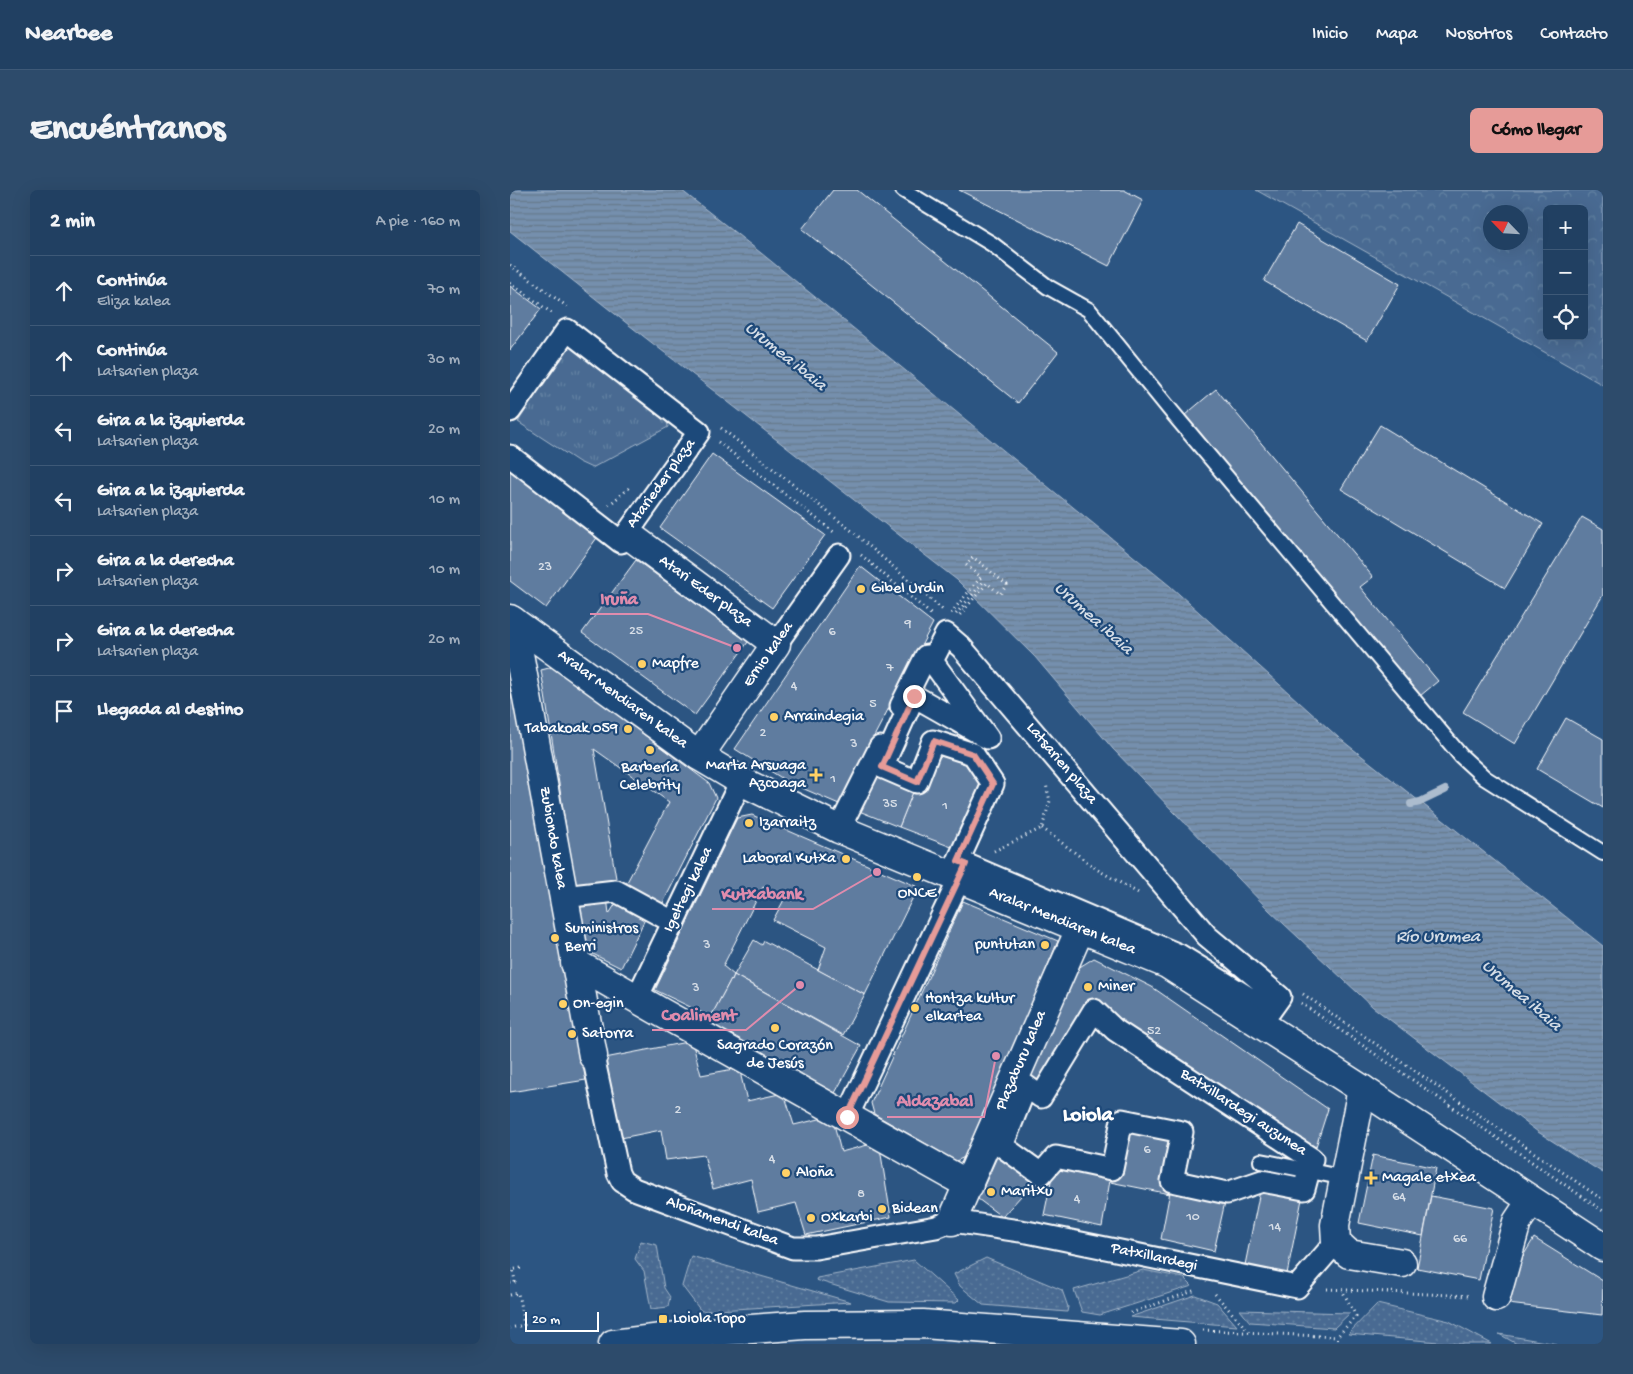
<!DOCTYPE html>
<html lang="es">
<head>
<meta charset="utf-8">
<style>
  body { margin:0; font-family:"Gochi Hand",sans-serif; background:#2d4b6b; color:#f1f3f6 }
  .controls { position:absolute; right:15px; top:15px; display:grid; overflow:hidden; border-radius:8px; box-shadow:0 5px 20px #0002 }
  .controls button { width:45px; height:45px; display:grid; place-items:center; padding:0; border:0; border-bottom:1px solid #3e5977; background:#214062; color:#f1f3f6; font:25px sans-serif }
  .compass { position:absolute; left:973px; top:15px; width:45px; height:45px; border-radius:50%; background:#214062; box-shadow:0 5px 20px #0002; rotate:295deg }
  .scale { position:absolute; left:15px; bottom:12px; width:74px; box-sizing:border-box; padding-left:5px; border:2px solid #fff; border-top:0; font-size:14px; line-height:18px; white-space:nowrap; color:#fff; -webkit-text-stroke:4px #1f4a7a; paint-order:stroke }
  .stop { position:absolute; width:15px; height:15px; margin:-11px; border:4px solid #e69b98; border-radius:50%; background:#fff }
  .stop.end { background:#e69b98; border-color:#fff; box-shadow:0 1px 5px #0008 }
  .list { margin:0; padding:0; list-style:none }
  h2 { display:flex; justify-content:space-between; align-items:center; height:65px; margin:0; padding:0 20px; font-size:21px }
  h2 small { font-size:16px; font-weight:400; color:#a2afbe }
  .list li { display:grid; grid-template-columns:32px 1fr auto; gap:15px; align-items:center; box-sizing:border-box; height:70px; padding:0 20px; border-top:1px solid #3e5977 }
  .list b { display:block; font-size:19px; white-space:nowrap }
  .list p { margin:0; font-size:16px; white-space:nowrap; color:#a2afbe }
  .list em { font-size:16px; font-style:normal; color:#a2afbe }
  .icon { flex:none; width:28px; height:28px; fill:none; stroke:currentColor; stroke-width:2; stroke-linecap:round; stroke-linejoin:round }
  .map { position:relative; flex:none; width:1093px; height:1154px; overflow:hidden; border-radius:8px }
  header { display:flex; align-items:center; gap:30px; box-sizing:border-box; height:70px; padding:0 25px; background:#214062; border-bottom:1px solid #3e5977 }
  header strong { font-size:24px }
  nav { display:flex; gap:28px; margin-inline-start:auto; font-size:18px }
  .intro { display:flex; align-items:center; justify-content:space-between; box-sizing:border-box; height:120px; padding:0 30px }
  h1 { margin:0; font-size:35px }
  .button { padding:12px 22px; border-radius:8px; background:#e69b98; color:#111; font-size:18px; font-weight:700 }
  main { display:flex; gap:30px; padding:0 30px }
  aside { flex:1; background:#214062; border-radius:8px; box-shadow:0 5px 20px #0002 }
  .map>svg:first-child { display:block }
  .grass { fill:url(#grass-dots); stroke:#a4b5c8 }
  .forest { fill:url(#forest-crowns); stroke:#a4b5c8; fill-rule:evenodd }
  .park { fill:url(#park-tufts); stroke:#a4b5c8 }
  .water { fill:url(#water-rules); stroke:#acbcce }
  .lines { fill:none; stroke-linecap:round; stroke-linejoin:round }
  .stream { stroke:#acbcce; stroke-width:8 }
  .building { fill:#5e7c9f; stroke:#fff }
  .service-casing { stroke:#fff; stroke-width:18 }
  .pedestrian-casing { stroke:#fff; stroke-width:25 }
  .minor-casing { stroke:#fff; stroke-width:31 }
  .tertiary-casing { stroke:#fff; stroke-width:31 }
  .secondary-casing { stroke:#fff; stroke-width:31 }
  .path { stroke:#fff; stroke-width:3; stroke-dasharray:1 4; stroke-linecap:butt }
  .service { stroke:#1f4a7a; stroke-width:14 }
  .pedestrian { stroke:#1f4a7a; stroke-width:21 }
  .minor { stroke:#1f4a7a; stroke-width:28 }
  .tertiary { stroke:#1f4a7a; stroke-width:28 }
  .secondary { stroke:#1f4a7a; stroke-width:28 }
  .route { stroke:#e69b98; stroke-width:6 }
  .poi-dot { fill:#ffd166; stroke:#1f4a7a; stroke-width:2 }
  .labels { text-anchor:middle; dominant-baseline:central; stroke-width:4.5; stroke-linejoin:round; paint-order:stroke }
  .number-label { font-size:14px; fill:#d7dee7 }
  .street-label { font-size:16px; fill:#fff; stroke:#1f4a7a }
  .poi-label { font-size:16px; fill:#fff; stroke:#1f4a7a; text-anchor:start }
  .water-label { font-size:18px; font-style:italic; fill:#d5dde6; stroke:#1f4a7a }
  .district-label { font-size:21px; font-weight:bold; fill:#fff; stroke:#1f4a7a }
  .leader { fill:none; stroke:#e08cad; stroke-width:2 }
  .callout-dot { fill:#e08cad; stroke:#1f4a7a; stroke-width:2 }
  .callout-label { font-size:18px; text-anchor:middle; font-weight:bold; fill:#e08cad; stroke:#1f4a7a; stroke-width:4.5; stroke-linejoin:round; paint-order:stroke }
</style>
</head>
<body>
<header>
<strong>Nearbee</strong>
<nav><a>Inicio</a><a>Mapa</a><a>Nosotros</a><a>Contacto</a></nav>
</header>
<div class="intro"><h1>Encuéntranos</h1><a class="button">Cómo llegar</a></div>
<main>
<aside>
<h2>2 min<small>A pie · 160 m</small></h2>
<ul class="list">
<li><svg class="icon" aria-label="ahead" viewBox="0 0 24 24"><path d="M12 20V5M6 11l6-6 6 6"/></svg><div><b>Continúa</b><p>Eliza kalea</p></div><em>70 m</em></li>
<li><svg class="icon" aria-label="ahead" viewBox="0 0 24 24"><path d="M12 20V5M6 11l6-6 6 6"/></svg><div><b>Continúa</b><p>Latsarien plaza</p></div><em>30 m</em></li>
<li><svg class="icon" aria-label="left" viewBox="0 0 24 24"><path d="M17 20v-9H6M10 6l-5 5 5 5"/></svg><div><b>Gira a la izquierda</b><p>Latsarien plaza</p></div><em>20 m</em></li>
<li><svg class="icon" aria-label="left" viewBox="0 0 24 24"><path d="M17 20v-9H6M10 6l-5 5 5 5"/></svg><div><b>Gira a la izquierda</b><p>Latsarien plaza</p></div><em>10 m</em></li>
<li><svg class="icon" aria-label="right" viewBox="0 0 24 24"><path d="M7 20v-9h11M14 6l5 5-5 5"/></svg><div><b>Gira a la derecha</b><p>Latsarien plaza</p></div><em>10 m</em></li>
<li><svg class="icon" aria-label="right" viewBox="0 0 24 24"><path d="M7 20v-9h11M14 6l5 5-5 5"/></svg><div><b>Gira a la derecha</b><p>Latsarien plaza</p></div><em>20 m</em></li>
<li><svg class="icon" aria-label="arrive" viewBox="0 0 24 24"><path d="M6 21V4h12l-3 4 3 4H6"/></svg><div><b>Llegada al destino</b></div></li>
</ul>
</aside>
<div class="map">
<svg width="1093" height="1154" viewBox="0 0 1093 1154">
  <defs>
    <pattern id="grass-dots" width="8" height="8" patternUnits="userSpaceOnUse" patternTransform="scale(1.25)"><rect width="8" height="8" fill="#486b92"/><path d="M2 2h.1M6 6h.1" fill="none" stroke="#6381a2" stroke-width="1.8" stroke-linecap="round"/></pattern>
    <pattern id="forest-crowns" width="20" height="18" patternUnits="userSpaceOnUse" patternTransform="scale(1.25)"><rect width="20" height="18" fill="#486b92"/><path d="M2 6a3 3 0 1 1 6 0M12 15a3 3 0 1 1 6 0" fill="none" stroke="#6381a2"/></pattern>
    <pattern id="park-tufts" width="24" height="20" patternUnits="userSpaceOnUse" patternTransform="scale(1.25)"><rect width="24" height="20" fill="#486b92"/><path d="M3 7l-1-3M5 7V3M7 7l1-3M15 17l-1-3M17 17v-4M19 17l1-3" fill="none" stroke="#6381a2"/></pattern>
    <pattern id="water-rules" width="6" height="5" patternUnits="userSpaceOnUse" patternTransform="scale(1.25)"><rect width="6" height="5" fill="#748fad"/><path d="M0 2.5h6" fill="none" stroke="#66788b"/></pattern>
  </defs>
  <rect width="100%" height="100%" fill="#2c5582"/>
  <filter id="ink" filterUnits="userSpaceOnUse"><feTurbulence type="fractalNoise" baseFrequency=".02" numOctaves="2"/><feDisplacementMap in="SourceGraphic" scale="10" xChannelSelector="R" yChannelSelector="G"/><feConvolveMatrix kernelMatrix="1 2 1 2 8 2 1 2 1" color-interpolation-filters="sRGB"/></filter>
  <g filter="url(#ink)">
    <g class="grass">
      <path d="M 131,1051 L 147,1055 L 154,1098 L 160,1107 L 158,1117 L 141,1119 L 134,1081 L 125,1069 Z"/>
      <path d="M 181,1066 L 341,1112 L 191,1121 L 172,1096 Z"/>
      <path d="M 476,1068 L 552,1100 L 558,1117 L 557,1122 L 473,1115 L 450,1096 L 444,1084 Z"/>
      <path d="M 404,1070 L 449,1110 L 446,1113 L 379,1112 L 306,1090 L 307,1088 Z"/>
      <path d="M 633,1080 L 674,1088 L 682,1096 L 590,1125 L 572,1122 L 564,1100 Z"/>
      <path d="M 685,1105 L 707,1113 L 727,1136 L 620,1127 Z"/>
      <path d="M 867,1114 L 939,1131 L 982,1154 L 951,1154 L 838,1144 Z"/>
      <path d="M 730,1120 L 840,1123 L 824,1138 L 740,1132 Z"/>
      <path d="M 989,1144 L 1047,1154 L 1007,1154 Z"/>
    </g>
    <path class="forest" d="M 746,0 L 1093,0 L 1093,195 ZM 1037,19 L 1074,19 L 1074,146 L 1037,146 ZM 981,22 L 1011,22 L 1011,52 L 981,52 Z"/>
    <path class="park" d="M 57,140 L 155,215 L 158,237 L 82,278 L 69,272 L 8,232 L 40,183 Z"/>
    <path class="water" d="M 0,0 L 171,0 L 251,63 L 660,396 L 829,548 L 1093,756 L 1093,983 L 1028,942 L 863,817 L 759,720 L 603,559 L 525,467 L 447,390 L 119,135 L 0,41 Z"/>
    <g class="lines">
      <path class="stream" d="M 901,614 L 910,612 L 935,600"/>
    </g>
    <g class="building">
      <path d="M 323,0 L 347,0 L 548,162 L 508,213 L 292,39 Z"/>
      <path d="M 449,0 L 614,0 L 633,10 L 599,76 Z"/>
      <path d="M 787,34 L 890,94 L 857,151 L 754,91 Z"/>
      <path d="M 0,96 L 31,119 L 0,160 Z"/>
      <path d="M 706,199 L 863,387 L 850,397 L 928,491 L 910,506 L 675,225 Z"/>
      <path d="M 870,235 L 1033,334 L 995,398 L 831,299 Z"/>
      <path d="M 202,264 L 315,345 L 262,418 L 150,338 Z"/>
      <path d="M 0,280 L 89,345 L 36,418 L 0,391 Z"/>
      <path d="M 1072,327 L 1093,339 L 1093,405 L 1005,554 L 953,522 Z"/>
      <path d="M 126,370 L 238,452 L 185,525 L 72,443 Z"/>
      <path d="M 350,376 L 423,433 L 329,614 L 278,592 L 225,559 Z"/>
      <path d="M 0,471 L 76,890 L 0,902 Z"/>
      <path d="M 43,477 L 199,593 L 206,608 L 152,715 L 116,694 L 159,612 L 84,559 L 107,694 L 66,701 L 31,480 Z"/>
      <path d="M 1056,528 L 1093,549 L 1093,618 L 1027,579 Z"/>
      <path d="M 423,551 L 463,564 L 483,594 L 452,661 L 389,637 Z"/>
      <path d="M 372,577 L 407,592 L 389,637 L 349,621 Z"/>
      <path d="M 242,625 L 408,697 L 355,805 L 308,780 L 316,757 L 263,730 L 275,708 L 253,697 L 213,776 L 224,785 L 222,790 L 221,789 L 201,827 L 145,800 L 227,628 Z"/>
      <path d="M 97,707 L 99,724 L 108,710 L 137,725 L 111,778 L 75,760 L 63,714 Z"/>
      <path d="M 453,711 L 548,751 L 459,965 L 446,971 L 364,924 L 361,913 Z"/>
      <path d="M 244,750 L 252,755 L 254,751 L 355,805 L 333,845 L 224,785 Z"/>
      <path d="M 584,768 L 642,797 L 818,919 L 802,969 L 584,820 L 531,907 L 516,896 L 568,778 Z"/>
      <path d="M 224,785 L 351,856 L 325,903 L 198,832 L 221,789 L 222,790 Z"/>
      <path d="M 182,851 L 191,885 L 229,878 L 237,911 L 274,903 L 284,935 L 322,926 L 331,962 L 369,952 L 381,1027 L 296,1045 L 286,1013 L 248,1022 L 241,989 L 203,999 L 194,965 L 156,970 L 151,940 L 111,948 L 95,868 Z"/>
      <path d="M 612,930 L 672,942 L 660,1004 L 600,992 Z"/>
      <path d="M 492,956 L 531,984 L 492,1027 L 468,1009 Z"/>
      <path d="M 863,965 L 926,978 L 913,1046 L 849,1033 Z"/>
      <path d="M 546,967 L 602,979 L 592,1037 L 534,1025 Z"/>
      <path d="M 662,991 L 717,1003 L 704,1061 L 651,1049 Z"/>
      <path d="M 752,991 L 794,999 L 777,1084 L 735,1075 Z"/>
      <path d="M 921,1006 L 984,1018 L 969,1090 L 907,1078 Z"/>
      <path d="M 1024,1048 L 1093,1091 L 1092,1125 L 998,1114 L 1007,1076 Z"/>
    </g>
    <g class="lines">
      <g class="service-casing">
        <g id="service">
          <path d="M 393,0 L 482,54 L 538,97 L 579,120 L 661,221 L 951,566 L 975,588 L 1093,663"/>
          <path d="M 751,971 L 835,988"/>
        </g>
      </g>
      <g class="pedestrian-casing">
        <g id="pedestrian">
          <path d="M 0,221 L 57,140 L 189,242 L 111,352 L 0,266"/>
          <path d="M 436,444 L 451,457 L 697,746 L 770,807 L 760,821 L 669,765 L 448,671 L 483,594 L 463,564 L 423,551 L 407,592 L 372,577 L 404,506 L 478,548 L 422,471 Z"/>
          <path d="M 266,454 L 329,365"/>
          <path d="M 391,516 L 416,466"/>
          <path d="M 329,639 L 370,557"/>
          <path d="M 53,707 L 106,701 L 163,732"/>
          <path d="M 127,808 L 231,591"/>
          <path d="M 584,820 L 605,840 L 802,969 L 794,999 L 752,991 L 717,1003 L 662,991 L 672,942 L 612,930 L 602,979 L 546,967 L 531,984 L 492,956 L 516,896 L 531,907 Z"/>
          <path d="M 83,866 L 108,983 L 112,991 L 124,999 L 283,1058 L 306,1058 L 426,1037 L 442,1031 L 517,1042 L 787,1097 L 826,1052"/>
          <path d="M 337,927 L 449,690"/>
        </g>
      </g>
      <g class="minor-casing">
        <g id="minor">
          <path d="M 124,349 L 266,454 L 189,566"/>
          <path d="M 3,431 L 83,866"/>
          <path d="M 65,773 L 147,820 L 459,995"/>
          <path d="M 852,899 L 825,1035 L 826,1052 L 839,1064 L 892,1073"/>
          <path d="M 442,1031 L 570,739"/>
          <path d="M 986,1107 L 1007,1032 L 1021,1011"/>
        </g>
      </g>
      <g class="tertiary-casing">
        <path id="tertiary" d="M 0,429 L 189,566 L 231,591 L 329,639 L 657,774 L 852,899 L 1093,1057"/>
      </g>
      <g class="secondary-casing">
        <path id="secondary" d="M 103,1154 L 201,1142 L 295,1135 L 413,1134 L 671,1154"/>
      </g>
      <g class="path">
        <path d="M 0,75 L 59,118"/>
        <path d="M 0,93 L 43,124"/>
        <path d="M 211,238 L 342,341 L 434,421"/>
        <path d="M 208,252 L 325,343"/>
        <path d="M 99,315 L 119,298"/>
        <path d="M 351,365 L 423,426"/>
        <path d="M 441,423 L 471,387 L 456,375 L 463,367 L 497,395 L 490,404 L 477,393 L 448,427"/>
        <path d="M 446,424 L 474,391"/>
        <path d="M 532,638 L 588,680 L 630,704"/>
        <path d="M 484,661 L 532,638 L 540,611 L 536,594"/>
        <path d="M 793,804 L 1093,1010"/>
        <path d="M 791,813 L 1093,1021"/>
        <path d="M 0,1080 L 11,1078"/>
        <path d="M 0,1093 L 5,1092 L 3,1079"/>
        <path d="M 817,1099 L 960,1106"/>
        <path d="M 705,1104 L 739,1142"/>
        <path d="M 0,1105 L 8,1103 L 14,1135 L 0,1138"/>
        <path d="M 621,1123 L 686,1100"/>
        <path d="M 693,1140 L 827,1147"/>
        <path d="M 827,1154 L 827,1147 L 846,1126 L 832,1100"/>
      </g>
      <use href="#service" class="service"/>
      <use href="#pedestrian" class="pedestrian"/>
      <use href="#minor" class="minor"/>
      <use href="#tertiary" class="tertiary"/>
      <use href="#secondary" class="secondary"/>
    </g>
  </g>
  <g class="lines" filter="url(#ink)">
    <path class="route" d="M 337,927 L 456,674 L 448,671 L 483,594 L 463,564 L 424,551 L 407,592 L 372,577 L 404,506"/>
  </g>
  <g class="poi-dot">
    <circle cx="351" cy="399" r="5"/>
    <circle cx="132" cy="474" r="5"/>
    <circle cx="264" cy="527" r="5"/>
    <circle cx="118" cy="539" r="5"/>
    <circle cx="140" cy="560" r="5"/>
    <path d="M303.5 577.5h5v5h5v5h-5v5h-5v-5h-5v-5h5z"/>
    <circle cx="239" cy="633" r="5"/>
    <circle cx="336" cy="669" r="5"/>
    <circle cx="407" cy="687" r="5"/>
    <circle cx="45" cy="748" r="5"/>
    <circle cx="535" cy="755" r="5"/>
    <circle cx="578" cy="797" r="5"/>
    <circle cx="53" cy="814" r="5"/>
    <circle cx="405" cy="818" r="5"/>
    <circle cx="265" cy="838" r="5"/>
    <circle cx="62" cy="844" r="5"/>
    <circle cx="276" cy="983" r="5"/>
    <path d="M858.5 980.5h5v5h5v5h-5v5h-5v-5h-5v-5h5z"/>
    <circle cx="481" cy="1002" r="5"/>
    <circle cx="372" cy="1019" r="5"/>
    <circle cx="301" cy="1028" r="5"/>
    <rect x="148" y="1124" width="10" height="10" rx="2.5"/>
  </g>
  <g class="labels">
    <g class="number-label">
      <text x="35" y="377">23</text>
      <text x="398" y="434">9</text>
      <text x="126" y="441">25</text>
      <text x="322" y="442">6</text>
      <text x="380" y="478">7</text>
      <text x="284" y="496">4</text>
      <text x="363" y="514">5</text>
      <text x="253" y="543">2</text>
      <text x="344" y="554">3</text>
      <text x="323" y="589">1</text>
      <text x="380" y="614">35</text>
      <text x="435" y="616">1</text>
      <text x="197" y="755">3</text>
      <text x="186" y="798">3</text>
      <text x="644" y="841">52</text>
      <text x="168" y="920">2</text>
      <text x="637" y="960">6</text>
      <text x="262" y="969">4</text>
      <text x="351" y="1004">8</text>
      <text x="889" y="1007">64</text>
      <text x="567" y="1009">4</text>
      <text x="683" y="1027">10</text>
      <text x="765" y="1037">14</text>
      <text x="950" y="1049">66</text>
    </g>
    <g class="street-label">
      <text transform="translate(152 294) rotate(-54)">Atarieder plaza</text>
      <text transform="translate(195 402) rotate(36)">Atari Eder plaza</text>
      <text transform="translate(259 465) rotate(-55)">Ernio kalea</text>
      <text transform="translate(112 510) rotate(36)">Aralar Mendiaren kalea</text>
      <text transform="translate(551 574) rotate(50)">Latsarien plaza</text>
      <text transform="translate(42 648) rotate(80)">Zubiondo kalea</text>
      <text transform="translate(179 700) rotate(-64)">Igeltegi kalea</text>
      <text transform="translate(552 732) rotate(22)">Aralar Mendiaren kalea</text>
      <text transform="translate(512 871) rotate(-67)">Plazaburu kalea</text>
      <text transform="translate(733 923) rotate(33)">Batxillardegi auzunea</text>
      <text transform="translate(212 1032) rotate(20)">Aloñamendi kalea</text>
      <text transform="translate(644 1068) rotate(12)">Patxillardegi</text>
    </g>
    <g class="poi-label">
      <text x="361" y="399">Gibel Urdin</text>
      <text x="142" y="474">Mapfre</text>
      <text x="274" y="527">Arraindegia</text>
      <text x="108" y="539" text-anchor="end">Tabakoak 059</text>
      <text x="296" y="576" text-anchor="end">Marta Arsuaga<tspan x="296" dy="18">Azcoaga</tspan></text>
      <text x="140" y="578" text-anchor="middle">Barbería<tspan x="140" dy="18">Celebrity</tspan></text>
      <text x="249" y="633">Izarraitz</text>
      <text x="326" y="669" text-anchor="end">Laboral Kutxa</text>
      <text x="407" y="704" text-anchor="middle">ONCE</text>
      <text x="55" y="739">Suministros<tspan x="55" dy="18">Berri</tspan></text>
      <text x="525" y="755" text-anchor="end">puntutan</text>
      <text x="588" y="797">Miner</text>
      <text x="415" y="809">Hontza kultur<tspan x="415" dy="18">elkartea</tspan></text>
      <text x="63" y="814">On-egin</text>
      <text x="72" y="844">Satorra</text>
      <text x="265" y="856" text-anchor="middle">Sagrado Corazón<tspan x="265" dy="18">de Jesús</tspan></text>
      <text x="286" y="983">Aloña</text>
      <text x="872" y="988">Magale etxea</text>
      <text x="491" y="1002">Maritxu</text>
      <text x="382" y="1019">Bidean</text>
      <text x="311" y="1028">Oxkarbi</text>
      <text x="163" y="1129">Loiola Topo</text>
    </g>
    <g class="water-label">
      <text transform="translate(275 167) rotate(39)">Urumea ibaia</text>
      <text transform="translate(583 429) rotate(42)">Urumea ibaia</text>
      <text x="928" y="747">Río Urumea</text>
      <text transform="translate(1011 806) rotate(41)">Urumea ibaia</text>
    </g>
    <g class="district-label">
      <text x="578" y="926">Loiola</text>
    </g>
  </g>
  <path class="leader" d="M227 458L138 424H80M367 682L303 719H202M290 795L236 840H142M486 866L474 927H377"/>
  <g class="callout-dot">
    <circle cx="227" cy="458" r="5"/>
    <circle cx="367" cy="682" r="5"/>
    <circle cx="290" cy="795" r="5"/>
    <circle cx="486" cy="866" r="5"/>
  </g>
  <g class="callout-label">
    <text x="109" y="414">Iruña</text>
    <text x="252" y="709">Kutxabank</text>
    <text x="189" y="830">Coaliment</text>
    <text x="425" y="916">Aldazabal</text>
  </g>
</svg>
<div class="controls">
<button>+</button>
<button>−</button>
<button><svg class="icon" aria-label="locate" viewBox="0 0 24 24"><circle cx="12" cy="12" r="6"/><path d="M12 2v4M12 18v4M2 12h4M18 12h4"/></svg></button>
</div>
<svg class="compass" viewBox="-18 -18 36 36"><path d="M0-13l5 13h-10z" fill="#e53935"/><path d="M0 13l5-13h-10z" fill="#a2afbe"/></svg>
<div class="scale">20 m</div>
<div class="stop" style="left:337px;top:927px"></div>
<div class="stop end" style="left:404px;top:506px"></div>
</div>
</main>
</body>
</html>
